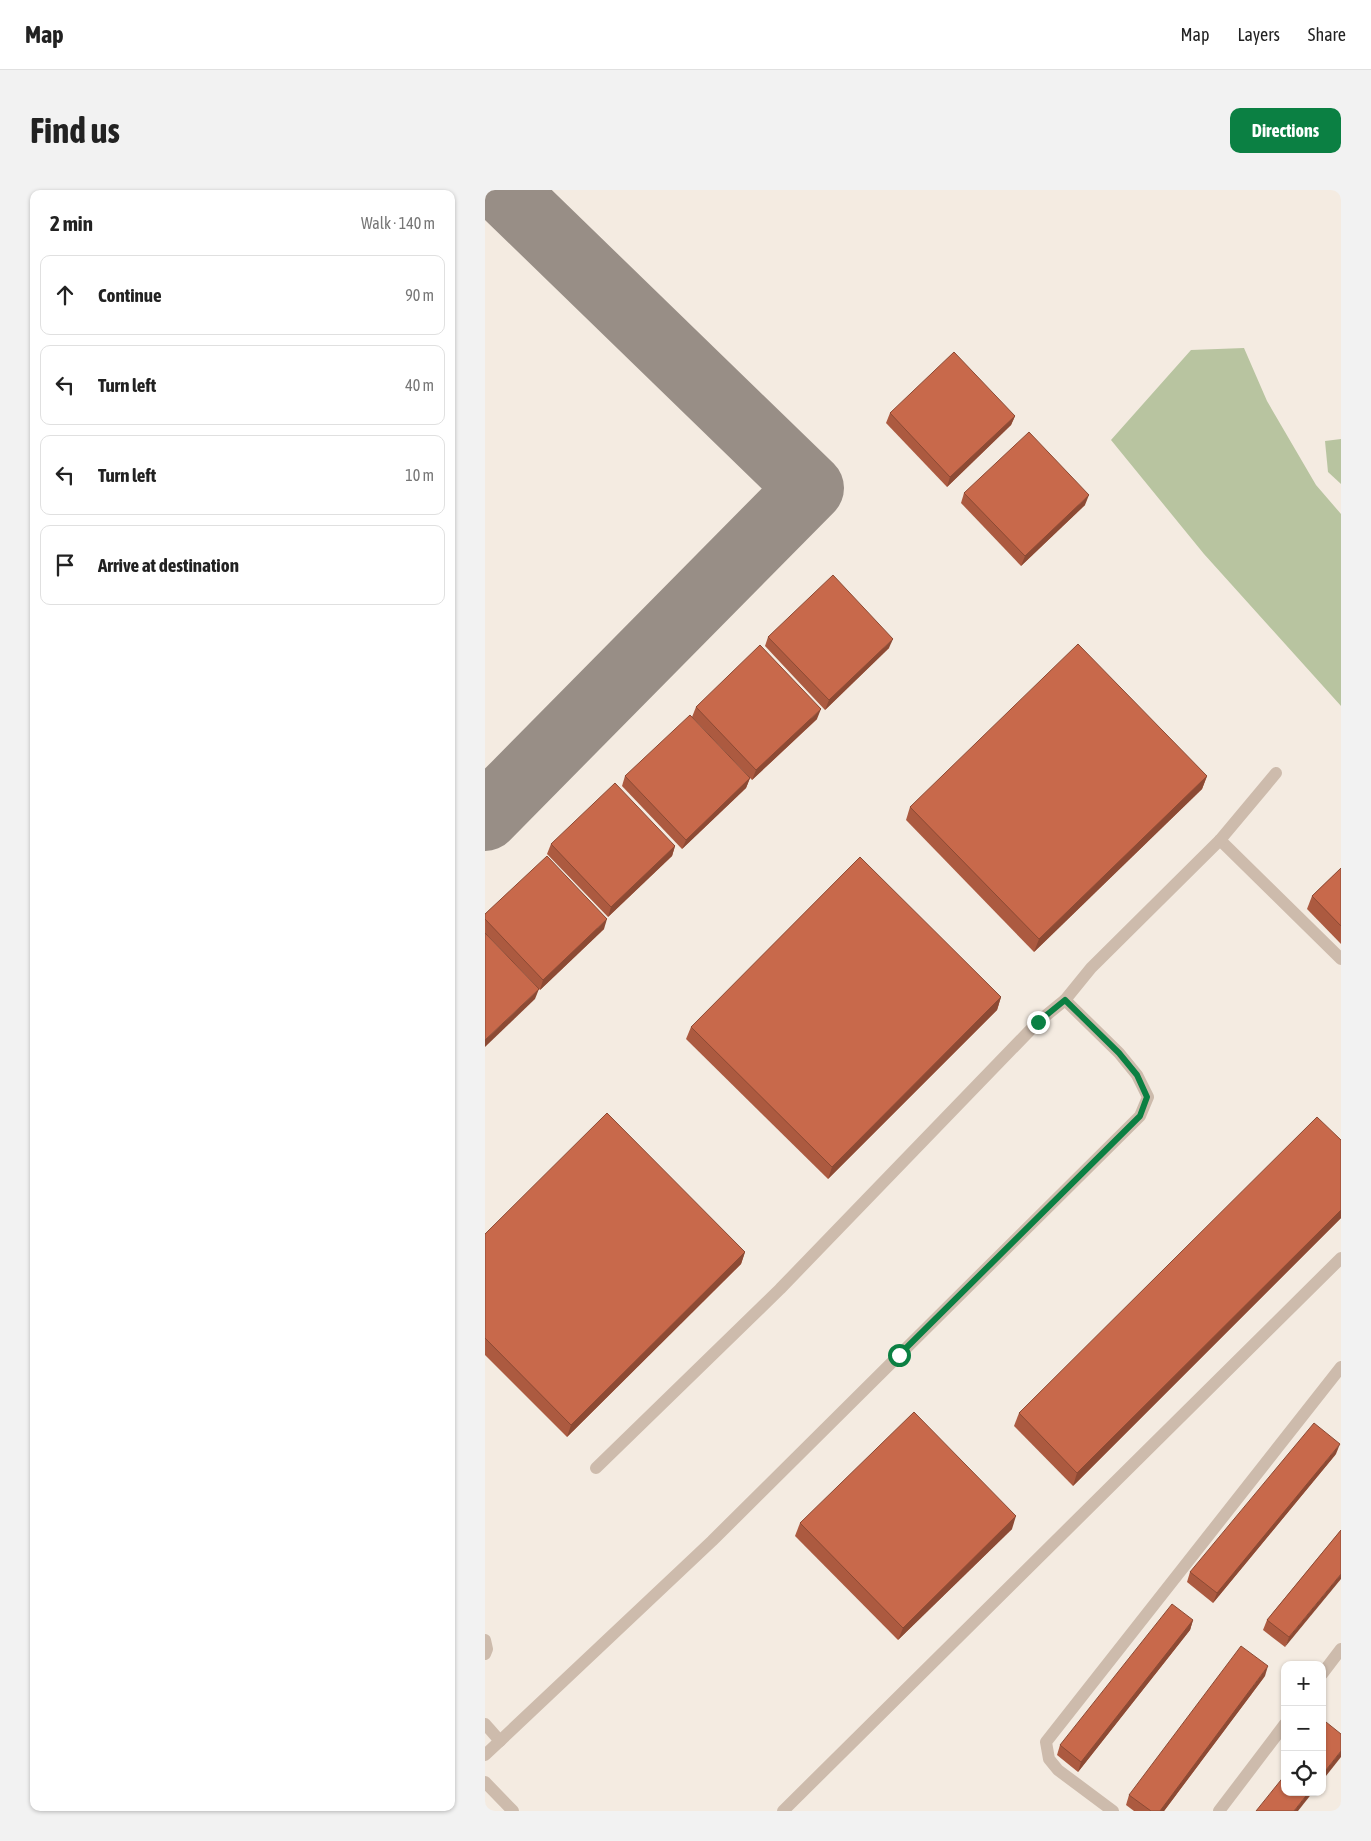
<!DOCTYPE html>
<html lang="en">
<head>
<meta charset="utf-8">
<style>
  body { margin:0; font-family:"Asap Condensed",sans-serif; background:#f2f2f2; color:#222 }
  .controls { position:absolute; right:15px; bottom:15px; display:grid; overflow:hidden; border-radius:10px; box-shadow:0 1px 4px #0004 }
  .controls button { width:45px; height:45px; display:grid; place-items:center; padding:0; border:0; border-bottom:1px solid #e0e0e0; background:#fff; color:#222; font:25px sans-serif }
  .stop { position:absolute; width:15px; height:15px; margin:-11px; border:4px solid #0b8043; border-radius:50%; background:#fff }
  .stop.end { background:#0b8043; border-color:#fff; box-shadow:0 1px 5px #0008 }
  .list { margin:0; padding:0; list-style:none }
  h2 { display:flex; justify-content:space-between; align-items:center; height:65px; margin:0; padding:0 20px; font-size:21px }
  h2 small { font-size:16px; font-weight:400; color:#767676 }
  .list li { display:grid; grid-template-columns:32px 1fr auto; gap:15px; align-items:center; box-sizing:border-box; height:80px; margin:0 10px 10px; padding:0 10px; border:1px solid #e0e0e0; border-radius:10px }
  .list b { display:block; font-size:19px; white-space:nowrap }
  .list em { font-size:16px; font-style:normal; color:#767676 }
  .icon { flex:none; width:28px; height:28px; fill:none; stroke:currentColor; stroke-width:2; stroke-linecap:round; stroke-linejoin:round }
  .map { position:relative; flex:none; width:856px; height:1621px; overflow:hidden; border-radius:10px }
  header { display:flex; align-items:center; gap:30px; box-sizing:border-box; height:70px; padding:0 25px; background:#fff; border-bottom:1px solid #e0e0e0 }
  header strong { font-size:24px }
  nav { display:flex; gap:28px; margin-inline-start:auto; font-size:18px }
  .intro { display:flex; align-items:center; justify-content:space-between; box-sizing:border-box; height:120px; padding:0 30px }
  h1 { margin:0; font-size:35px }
  .button { padding:12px 22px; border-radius:10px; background:#0b8043; color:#fff; font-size:18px; font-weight:700 }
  main { display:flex; gap:30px; padding:0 30px }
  aside { flex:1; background:#fff; border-radius:10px; box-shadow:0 1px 4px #0004 }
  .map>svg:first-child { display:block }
  .green { fill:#b8c4a0 }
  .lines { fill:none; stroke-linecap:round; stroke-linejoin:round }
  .taxiway { stroke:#988e86; stroke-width:68 }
  .minor { stroke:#cdbbac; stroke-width:12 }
  .wall { fill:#ac5a40 }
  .shaded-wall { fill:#8c4a34 }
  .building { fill:#c8694b; stroke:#8c4a34 }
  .route { stroke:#0b8043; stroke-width:6 }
</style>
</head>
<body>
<header>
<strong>Map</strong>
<nav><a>Map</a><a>Layers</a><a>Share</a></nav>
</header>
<div class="intro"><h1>Find us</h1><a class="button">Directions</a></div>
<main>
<aside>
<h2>2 min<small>Walk · 140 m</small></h2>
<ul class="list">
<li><svg class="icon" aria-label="ahead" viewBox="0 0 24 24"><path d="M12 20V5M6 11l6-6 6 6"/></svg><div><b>Continue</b></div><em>90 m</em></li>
<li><svg class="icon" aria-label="left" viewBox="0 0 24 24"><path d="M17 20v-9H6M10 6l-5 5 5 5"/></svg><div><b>Turn left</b></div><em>40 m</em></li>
<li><svg class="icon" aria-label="left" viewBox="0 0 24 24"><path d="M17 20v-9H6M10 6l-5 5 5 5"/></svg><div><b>Turn left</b></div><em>10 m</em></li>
<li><svg class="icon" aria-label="arrive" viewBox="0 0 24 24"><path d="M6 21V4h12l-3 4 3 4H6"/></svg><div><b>Arrive at destination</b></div></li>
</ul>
</aside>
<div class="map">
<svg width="856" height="1621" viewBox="0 0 856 1621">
  <rect width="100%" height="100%" fill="#f4ebe1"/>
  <g class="green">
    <path d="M 759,158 L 782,211 L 831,295 L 856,324 L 856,516 L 719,364 L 626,250 L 706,160 Z"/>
    <path d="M 856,249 L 856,294 L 843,282 L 840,251 Z"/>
  </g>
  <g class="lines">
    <path class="taxiway" d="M 0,627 L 325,298 L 18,0"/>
    <g class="minor">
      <path d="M 735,650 L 856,769"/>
      <path d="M 111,1278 L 295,1099 L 553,832 L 580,810 L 606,778 L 735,650 L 791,583"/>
      <path d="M 0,1450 L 2,1459 L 0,1464"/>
      <path d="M 837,1484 L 856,1459"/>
      <path d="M 0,1534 L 15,1551"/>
      <path d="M 0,1565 L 227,1351 L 655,926 L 663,907 L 652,885 L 634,863 L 580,810"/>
      <path d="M 0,1592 L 28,1621"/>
      <path d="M 298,1621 L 856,1068"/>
      <path d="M 628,1621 L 573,1580 L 564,1569 L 561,1552 L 856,1177"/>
      <path d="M 734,1621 L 800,1534"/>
    </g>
  </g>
  <g class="wall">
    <path d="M 405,223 L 530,226 L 526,235 L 462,297 L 401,233 Z"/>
    <path d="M 479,303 L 600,315 L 536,376 L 476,313 Z"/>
    <path d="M 283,447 L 404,458 L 340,520 L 280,456 Z"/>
    <path d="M 211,517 L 332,529 L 267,590 L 207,527 Z"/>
    <path d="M 140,586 L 265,588 L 261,598 L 197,659 L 137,596 Z"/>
    <path d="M 722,586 L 717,599 L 549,762 L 421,630 L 425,617 Z"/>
    <path d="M 66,654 L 190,656 L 187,666 L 123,727 L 62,664 Z"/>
    <path d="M 856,678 L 856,754 L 822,719 L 827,706 Z"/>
    <path d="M 0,724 L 119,739 L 55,800 L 0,743 Z"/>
    <path d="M 516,807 L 512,820 L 343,989 L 201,849 L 206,837 Z"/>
    <path d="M 856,950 L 856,1028 L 588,1296 L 529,1236 L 534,1223 Z"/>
    <path d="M 0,1044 L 260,1062 L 256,1074 L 82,1247 L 0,1165 Z"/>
    <path d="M 851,1264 L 728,1413 L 702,1392 L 705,1382 Z"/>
    <path d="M 315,1333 L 527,1339 L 413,1450 L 310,1346 Z"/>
    <path d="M 856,1340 L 800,1457 L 778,1440 L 782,1430 Z"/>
    <path d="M 708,1430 L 705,1440 L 593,1582 L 572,1565 L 575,1555 Z"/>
    <path d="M 780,1486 L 679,1621 L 649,1621 L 641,1615 L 644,1605 Z"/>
  </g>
  <g class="shaded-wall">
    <path d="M 530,226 L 526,235 L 462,297 L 465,287 Z"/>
    <path d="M 604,305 L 600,315 L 536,376 L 540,366 Z"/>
    <path d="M 408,449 L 404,458 L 340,520 L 344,510 Z"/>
    <path d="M 336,519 L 332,529 L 267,590 L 271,580 Z"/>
    <path d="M 722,586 L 717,599 L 549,762 L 554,749 Z"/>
    <path d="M 265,588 L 261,598 L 197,659 L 201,650 Z"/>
    <path d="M 190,656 L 187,666 L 123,727 L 126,717 Z"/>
    <path d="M 122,729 L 119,739 L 55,800 L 58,790 Z"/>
    <path d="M 54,799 L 50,809 L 0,857 L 0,850 Z"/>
    <path d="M 516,807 L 512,820 L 343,989 L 347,977 Z"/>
    <path d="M 856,1020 L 856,1028 L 588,1296 L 592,1283 Z"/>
    <path d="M 260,1062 L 256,1074 L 82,1247 L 86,1235 Z"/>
    <path d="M 855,1254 L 851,1264 L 728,1413 L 732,1403 Z"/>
    <path d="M 531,1326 L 527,1339 L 413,1450 L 418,1438 Z"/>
    <path d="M 856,1384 L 856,1389 L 800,1457 L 804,1447 Z"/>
    <path d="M 708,1430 L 705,1440 L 593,1582 L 596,1572 Z"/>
    <path d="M 783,1476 L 780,1486 L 679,1621 L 675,1621 Z"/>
    <path d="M 856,1561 L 856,1567 L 837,1591 L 837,1585 Z"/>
    <path d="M 824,1602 L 828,1602 L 813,1621 L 809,1621 Z"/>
  </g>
  <g class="building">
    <path d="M 469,162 L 530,226 L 465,287 L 405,223 Z"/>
    <path d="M 544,242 L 604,305 L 540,366 L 479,303 Z"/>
    <path d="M 348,385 L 408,449 L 344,510 L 283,447 Z"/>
    <path d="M 593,454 L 722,586 L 554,749 L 425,617 Z"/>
    <path d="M 275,455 L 336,519 L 271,580 L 211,517 Z"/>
    <path d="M 205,525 L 265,588 L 201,650 L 140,586 Z"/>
    <path d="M 130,593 L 190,656 L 126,717 L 66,654 Z"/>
    <path d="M 62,666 L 122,729 L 58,790 L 0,729 L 0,724 Z"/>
    <path d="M 375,667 L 516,807 L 347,977 L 206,837 Z"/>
    <path d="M 856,678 L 856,736 L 827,706 Z"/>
    <path d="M 0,743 L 54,799 L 0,850 Z"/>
    <path d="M 122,923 L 260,1062 L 86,1235 L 0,1148 L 0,1044 Z"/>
    <path d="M 832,927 L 856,950 L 856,1020 L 592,1283 L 534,1223 Z"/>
    <path d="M 429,1222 L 531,1326 L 418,1438 L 315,1333 Z"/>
    <path d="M 829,1233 L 855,1254 L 732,1403 L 705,1382 Z"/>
    <path d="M 856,1340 L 856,1384 L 804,1447 L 782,1430 Z"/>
    <path d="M 687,1414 L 708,1430 L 596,1572 L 575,1555 Z"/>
    <path d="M 756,1456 L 783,1476 L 675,1621 L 666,1621 L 644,1605 Z"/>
    <path d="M 841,1532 L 856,1544 L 856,1561 L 837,1585 L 837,1537 Z"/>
    <path d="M 800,1585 L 800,1602 L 824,1602 L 809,1621 L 771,1621 Z"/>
  </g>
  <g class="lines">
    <path class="route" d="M 414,1165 L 655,926 L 662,907 L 652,885 L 634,863 L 580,810 L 553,832"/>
  </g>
</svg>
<div class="controls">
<button>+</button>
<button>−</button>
<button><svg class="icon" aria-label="locate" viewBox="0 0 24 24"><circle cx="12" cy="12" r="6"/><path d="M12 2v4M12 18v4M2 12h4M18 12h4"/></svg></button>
</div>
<div class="stop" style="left:414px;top:1165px"></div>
<div class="stop end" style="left:553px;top:832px"></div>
</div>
</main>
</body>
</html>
